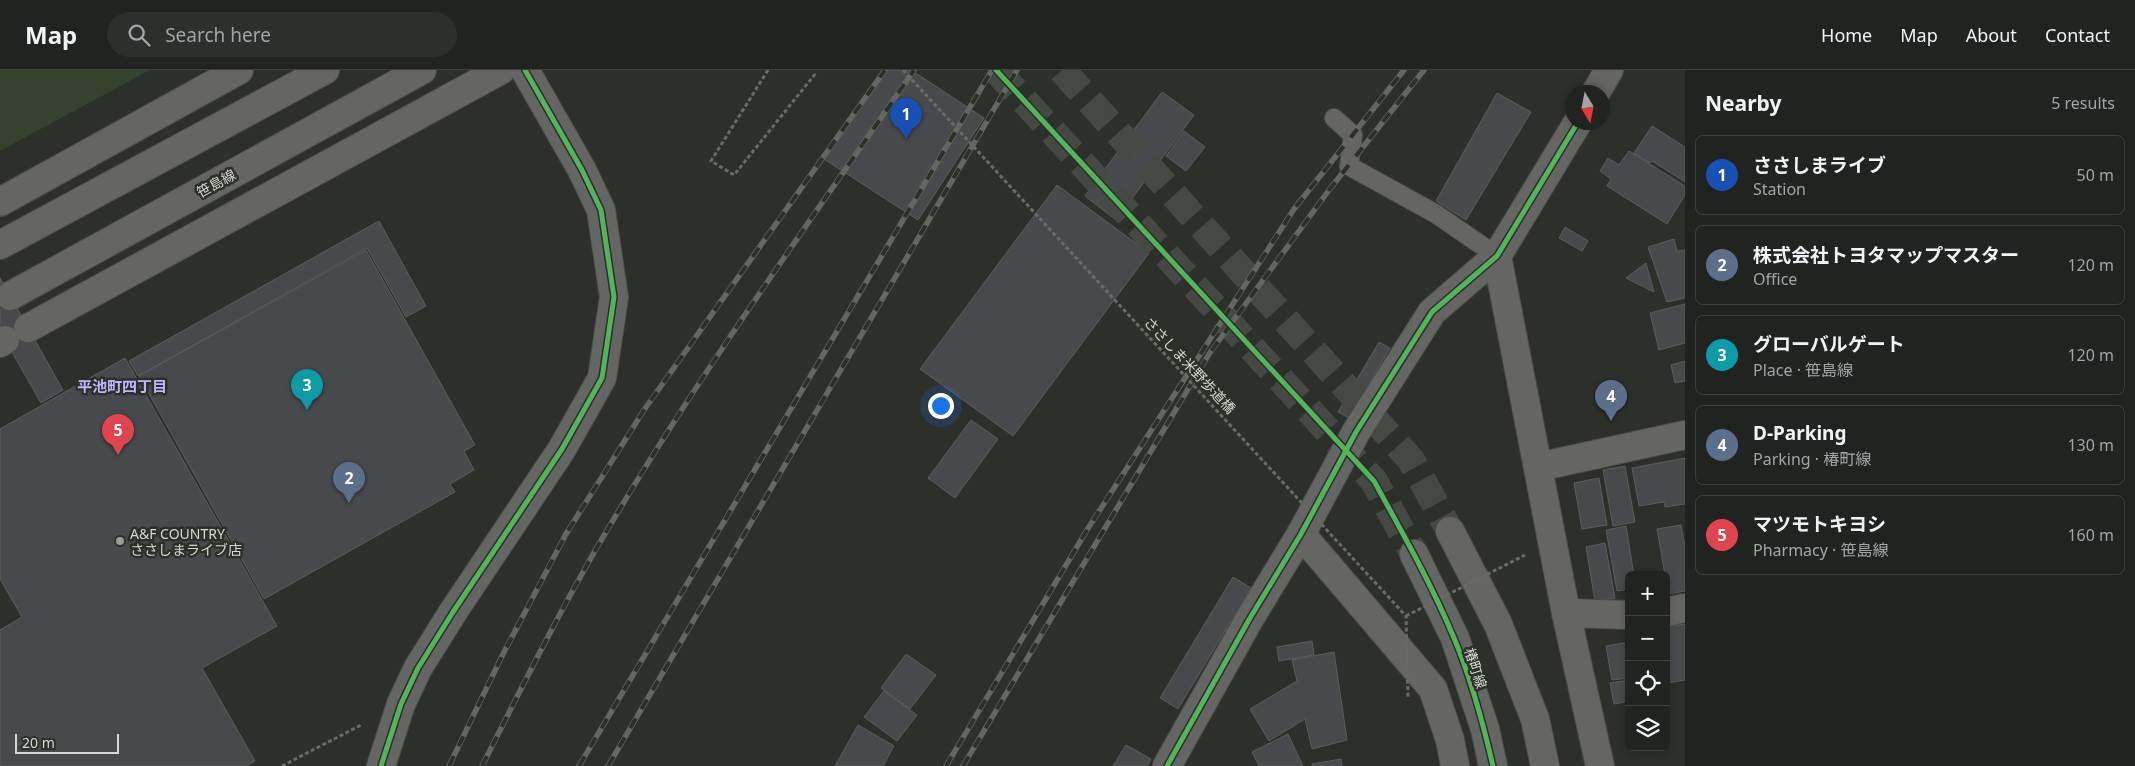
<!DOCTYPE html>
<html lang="en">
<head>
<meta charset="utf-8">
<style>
  body { margin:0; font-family:"Noto Sans","Noto Sans JP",sans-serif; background:#2d2f2d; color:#f1f3f6 }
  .controls { position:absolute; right:15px; bottom:15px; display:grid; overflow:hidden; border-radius:8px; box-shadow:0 2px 8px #0003 }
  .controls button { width:45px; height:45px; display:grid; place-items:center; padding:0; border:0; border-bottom:1px solid #3e403e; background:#212320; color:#f1f3f6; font:25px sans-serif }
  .compass { position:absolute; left:1565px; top:15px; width:45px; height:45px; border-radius:50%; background:#212320; box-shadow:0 2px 8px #0003; rotate:170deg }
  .scale { position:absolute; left:15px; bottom:12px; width:104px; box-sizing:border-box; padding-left:5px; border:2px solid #d5d7d3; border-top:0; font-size:14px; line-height:18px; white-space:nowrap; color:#d5d7d3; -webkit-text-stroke:4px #2b3029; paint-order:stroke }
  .you { position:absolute; left:940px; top:335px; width:18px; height:18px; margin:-12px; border:4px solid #fff; border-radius:50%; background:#1a73e8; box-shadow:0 0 0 8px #1a73e833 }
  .badge { display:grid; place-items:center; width:32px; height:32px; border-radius:50%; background:#9a9c98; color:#fff; font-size:16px; font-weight:700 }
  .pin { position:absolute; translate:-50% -41px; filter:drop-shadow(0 1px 2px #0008) }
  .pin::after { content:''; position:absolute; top:26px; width:18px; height:15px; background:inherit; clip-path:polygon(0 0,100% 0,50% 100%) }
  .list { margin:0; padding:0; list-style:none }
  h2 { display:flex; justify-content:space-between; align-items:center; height:65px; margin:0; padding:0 20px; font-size:21px }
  h2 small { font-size:16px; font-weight:400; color:#a2a4a5 }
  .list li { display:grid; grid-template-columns:32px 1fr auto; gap:15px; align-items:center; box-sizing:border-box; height:80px; margin:0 10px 10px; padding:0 10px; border:1px solid #3e403e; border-radius:8px }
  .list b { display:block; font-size:19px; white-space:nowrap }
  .list p { margin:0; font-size:16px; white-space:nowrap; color:#a2a4a5 }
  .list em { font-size:16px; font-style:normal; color:#a2a4a5 }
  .icon { flex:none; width:28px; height:28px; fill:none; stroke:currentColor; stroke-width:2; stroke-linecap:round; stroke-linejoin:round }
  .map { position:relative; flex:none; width:1685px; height:696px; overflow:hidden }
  header { display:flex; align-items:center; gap:30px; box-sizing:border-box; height:70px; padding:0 25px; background:#212320; border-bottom:1px solid #3e403e }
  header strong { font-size:24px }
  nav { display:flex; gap:28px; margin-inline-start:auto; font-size:18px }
  .search { width:350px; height:45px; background:#2d2f2d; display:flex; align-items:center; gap:12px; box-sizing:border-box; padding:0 18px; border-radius:28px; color:#a2a4a5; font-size:19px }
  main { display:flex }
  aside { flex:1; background:#212320 }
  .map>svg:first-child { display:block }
  .green { fill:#35422d }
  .building { fill:#48494c; stroke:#5b5d5c }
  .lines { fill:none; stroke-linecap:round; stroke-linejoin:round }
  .tertiary-tunnel { stroke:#454843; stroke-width:28; stroke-dasharray:28 14; stroke-linecap:butt }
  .service-casing { stroke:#4b4d49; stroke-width:20 }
  .minor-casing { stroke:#4b4d49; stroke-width:30 }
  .tertiary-casing { stroke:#4b4d49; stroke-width:30 }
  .path { stroke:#686a66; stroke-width:3; stroke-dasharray:4 2.5; stroke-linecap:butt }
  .service { stroke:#656664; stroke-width:18 }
  .minor { stroke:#656664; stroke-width:28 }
  .tertiary { stroke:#656664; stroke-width:28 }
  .rail-casing { stroke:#636661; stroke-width:5.5 }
  .rail { stroke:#2b3029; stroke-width:4; stroke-dasharray:11; stroke-linecap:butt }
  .path-bridge { stroke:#686a66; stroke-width:3; stroke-dasharray:4 2.5; stroke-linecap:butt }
  .cycleway-casing { stroke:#2b3029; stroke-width:8 }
  .cycleway { stroke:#56b35d; stroke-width:5 }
  .poi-dot { fill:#9a9c98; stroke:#2b3029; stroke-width:2 }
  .labels { text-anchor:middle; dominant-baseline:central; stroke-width:5; stroke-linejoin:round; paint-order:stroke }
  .street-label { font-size:14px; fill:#d5d7d3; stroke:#2b3029 }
  .poi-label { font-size:14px; fill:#d5d7d3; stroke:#2b3029; text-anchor:start }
  .neighbourhood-label { font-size:15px; font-weight:bold; fill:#beb5fc; stroke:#2b3029 }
</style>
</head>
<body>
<header>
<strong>Map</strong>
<div class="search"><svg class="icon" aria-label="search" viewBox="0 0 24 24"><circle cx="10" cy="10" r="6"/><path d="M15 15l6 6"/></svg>Search here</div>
<nav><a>Home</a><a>Map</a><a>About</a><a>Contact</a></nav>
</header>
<main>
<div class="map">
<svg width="1685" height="696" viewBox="0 0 1685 696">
  <rect width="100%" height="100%" fill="#2c2f2a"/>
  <path class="green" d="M 0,0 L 150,0 L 0,81 Z"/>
  <g class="building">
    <path d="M 882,0 L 911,0 L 984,48 L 918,150 L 824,89 Z"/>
    <path d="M 1162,22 L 1194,45 L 1116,150 L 1085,126 Z"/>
    <path d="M 1497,23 L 1531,42 L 1466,150 L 1436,131 Z"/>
    <path d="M 1652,56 L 1685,77 L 1685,112 L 1652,91 L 1650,93 L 1634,83 Z"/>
    <path d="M 1184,61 L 1205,77 L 1186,101 L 1166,86 Z"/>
    <path d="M 1629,81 L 1685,116 L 1685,125 L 1667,154 L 1607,116 L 1611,109 L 1600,101 L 1608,88 L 1619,95 Z"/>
    <path d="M 1057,115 L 1149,183 L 1013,366 L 920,299 Z"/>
    <path d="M 379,151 L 426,236 L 406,247 L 367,178 L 138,306 L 129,291 Z"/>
    <path d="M 1565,157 L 1588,171 L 1582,181 L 1559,168 Z"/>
    <path d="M 1674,169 L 1677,181 L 1685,180 L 1685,228 L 1667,232 L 1648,177 Z"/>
    <path d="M 366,180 L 475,375 L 464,381 L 474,400 L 450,414 L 455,422 L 264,529 L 139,306 Z"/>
    <path d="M 1646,193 L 1654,222 L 1626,208 Z"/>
    <path d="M 0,208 L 63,320 L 41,333 L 0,261 Z"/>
    <path d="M 1685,234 L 1685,273 L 1659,280 L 1650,243 Z"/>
    <path d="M 1379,272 L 1390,278 L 1349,348 L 1338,342 Z"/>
    <path d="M 125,288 L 277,556 L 202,598 L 255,691 L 246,696 L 0,696 L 0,560 L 22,547 L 0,509 L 0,359 Z"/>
    <path d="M 1685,291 L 1685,311 L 1675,313 L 1671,295 Z"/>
    <path d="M 971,350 L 998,369 L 955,428 L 928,408 Z"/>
    <path d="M 1685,388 L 1685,434 L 1665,437 L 1664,432 L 1639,436 L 1632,398 Z"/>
    <path d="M 1625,396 L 1635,452 L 1613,456 L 1603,400 Z"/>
    <path d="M 1599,408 L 1607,455 L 1582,459 L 1574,413 Z"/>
    <path d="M 1681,455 L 1685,477 L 1685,521 L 1668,524 L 1666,505 L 1665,505 L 1657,459 Z"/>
    <path d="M 1626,456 L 1634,505 L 1629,505 L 1629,519 L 1617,521 L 1606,460 Z"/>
    <path d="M 1605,473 L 1615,528 L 1595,531 L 1586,477 Z"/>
    <path d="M 1233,507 L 1251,518 L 1178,639 L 1160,628 Z"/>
    <path d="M 1685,554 L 1685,610 L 1668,613 L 1666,601 L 1666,557 Z"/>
    <path d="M 1312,571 L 1314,585 L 1279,591 L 1277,577 Z"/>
    <path d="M 1629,572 L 1629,608 L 1612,610 L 1606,576 Z"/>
    <path d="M 1334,582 L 1347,670 L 1312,679 L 1305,649 L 1269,671 L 1250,639 L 1297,611 L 1292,590 Z"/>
    <path d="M 906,584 L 936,605 L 910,639 L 881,618 Z"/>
    <path d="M 1629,610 L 1629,631 L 1614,634 L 1610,613 Z"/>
    <path d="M 884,621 L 917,645 L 897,671 L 864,647 Z"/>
    <path d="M 858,655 L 894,676 L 883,696 L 835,696 Z"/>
    <path d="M 1288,664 L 1303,696 L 1259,696 L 1252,682 Z"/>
    <path d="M 1126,675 L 1151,689 L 1147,696 L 1113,696 Z"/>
    <path d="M 1341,689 L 1342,696 L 1312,696 L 1312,694 Z"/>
  </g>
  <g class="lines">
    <g class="tertiary-tunnel">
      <path d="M 996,0 L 1374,411 L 1414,484"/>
      <path d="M 1062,0 L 1411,390 L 1450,461"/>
    </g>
    <g class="service-casing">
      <path id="service" d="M 1334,48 L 1353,65 L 1349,96 L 1436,144 L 1497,186"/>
    </g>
    <g class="minor-casing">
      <g id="minor">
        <path d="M 0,132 L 239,0"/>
        <path d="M 28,258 L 501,0"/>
        <path d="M 0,273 L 5,270"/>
        <path d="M 1538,397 L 1685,365"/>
        <path d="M 1301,464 L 1433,619 L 1450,670 L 1455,696"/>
        <path d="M 1666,542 L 1685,538"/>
        <path d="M 1566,543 L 1629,545"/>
        <path d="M 1167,696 L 1250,548 L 1301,464 L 1356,362 L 1432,242 L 1497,186 L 1566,543 L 1600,696"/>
      </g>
    </g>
    <g class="tertiary-casing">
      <g id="tertiary">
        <path d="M 1596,22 L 1609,0"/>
        <path d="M 0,175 L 325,0"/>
        <path d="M 1497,186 L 1578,52"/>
        <path d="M 10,226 L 422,0"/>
        <path d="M 1450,461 L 1498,554 L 1535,649 L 1545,696"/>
        <path d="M 1414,484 L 1455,568 L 1485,659 L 1493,696"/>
        <path d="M 381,696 L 401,634 L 418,598 L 453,542 L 562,379 L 602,308 L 614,227 L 601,140 L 582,100 L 525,0"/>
      </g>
    </g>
    <g class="path">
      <path d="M 768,0 L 711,91 L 734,105 L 816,3"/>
      <path d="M 282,696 L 361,655"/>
    </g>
    <use href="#service" class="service"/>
    <use href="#minor" class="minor"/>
    <use href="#tertiary" class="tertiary"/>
    <g class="rail-casing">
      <g id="rail">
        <path d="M 449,696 L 503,584 L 566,464 L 644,340 L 885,0"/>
        <path d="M 482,696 C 525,611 568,524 618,442 C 709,290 814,146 914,0"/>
        <path d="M 579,696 L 992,0"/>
        <path d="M 608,696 L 1017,0"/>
        <path d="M 946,696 L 1087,460 L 1294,139 L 1404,0"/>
        <path d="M 963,696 L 1209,284 L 1329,120 L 1424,0"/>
      </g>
    </g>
    <use href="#rail" class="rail"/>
    <g class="path-bridge">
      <path d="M 903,0 L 1406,546 L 1408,627"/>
      <path d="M 1406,546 L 1525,485"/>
    </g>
    <g class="cycleway-casing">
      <g id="cycleway">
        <path d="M 996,0 L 1374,411 C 1402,462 1431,513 1454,568 C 1471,608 1483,653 1493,696"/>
        <path d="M 381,696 L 401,634 L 418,598 L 453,542 L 562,379 L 602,308 L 614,227 L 601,140 L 582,100 L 525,0"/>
        <path d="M 1167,696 L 1250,548 L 1301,464 L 1356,362 L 1432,242 L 1497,186 L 1578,52"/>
      </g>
    </g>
    <use href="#cycleway" class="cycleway"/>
  </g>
  <circle class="poi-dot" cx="120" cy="471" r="5"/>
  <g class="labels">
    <g class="street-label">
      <text transform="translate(216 113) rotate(-29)">笹島線</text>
      <text transform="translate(1190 295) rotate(47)">ささしま米野歩道橋</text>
      <text transform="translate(1476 598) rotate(72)">椿町線</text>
    </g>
    <g class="poi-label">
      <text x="130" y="463">A&amp;F COUNTRY<tspan x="130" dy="16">ささしまライブ店</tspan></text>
    </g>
    <g class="neighbourhood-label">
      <text x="122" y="316">平池町四丁目</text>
    </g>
  </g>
</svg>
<div class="controls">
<button>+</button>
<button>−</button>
<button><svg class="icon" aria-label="locate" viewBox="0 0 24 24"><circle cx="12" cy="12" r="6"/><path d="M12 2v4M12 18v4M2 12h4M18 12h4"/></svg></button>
<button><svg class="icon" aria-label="layers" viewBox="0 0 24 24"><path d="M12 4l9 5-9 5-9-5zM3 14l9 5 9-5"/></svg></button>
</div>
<svg class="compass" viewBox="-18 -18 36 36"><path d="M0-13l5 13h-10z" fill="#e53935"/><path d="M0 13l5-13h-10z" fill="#a2a4a5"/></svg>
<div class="scale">20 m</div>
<div class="you"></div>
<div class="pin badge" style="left:906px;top:69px;background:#1a4fb4">1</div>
<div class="pin badge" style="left:349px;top:433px;background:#5c6f8a">2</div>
<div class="pin badge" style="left:307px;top:340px;background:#0f9aa8">3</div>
<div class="pin badge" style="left:1611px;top:351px;background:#5c6f8a">4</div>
<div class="pin badge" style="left:118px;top:385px;background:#e0444e">5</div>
</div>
<aside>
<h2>Nearby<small>5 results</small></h2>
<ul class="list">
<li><span class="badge" style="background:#1a4fb4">1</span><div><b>ささしまライブ</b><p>Station</p></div><em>50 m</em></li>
<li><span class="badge" style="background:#5c6f8a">2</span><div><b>株式会社トヨタマップマスター</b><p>Office</p></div><em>120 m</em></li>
<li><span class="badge" style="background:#0f9aa8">3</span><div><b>グローバルゲート</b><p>Place · 笹島線</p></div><em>120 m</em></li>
<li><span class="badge" style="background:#5c6f8a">4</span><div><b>D-Parking</b><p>Parking · 椿町線</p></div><em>130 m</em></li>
<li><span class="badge" style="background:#e0444e">5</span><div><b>マツモトキヨシ</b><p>Pharmacy · 笹島線</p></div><em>160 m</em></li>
</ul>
</aside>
</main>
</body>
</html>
